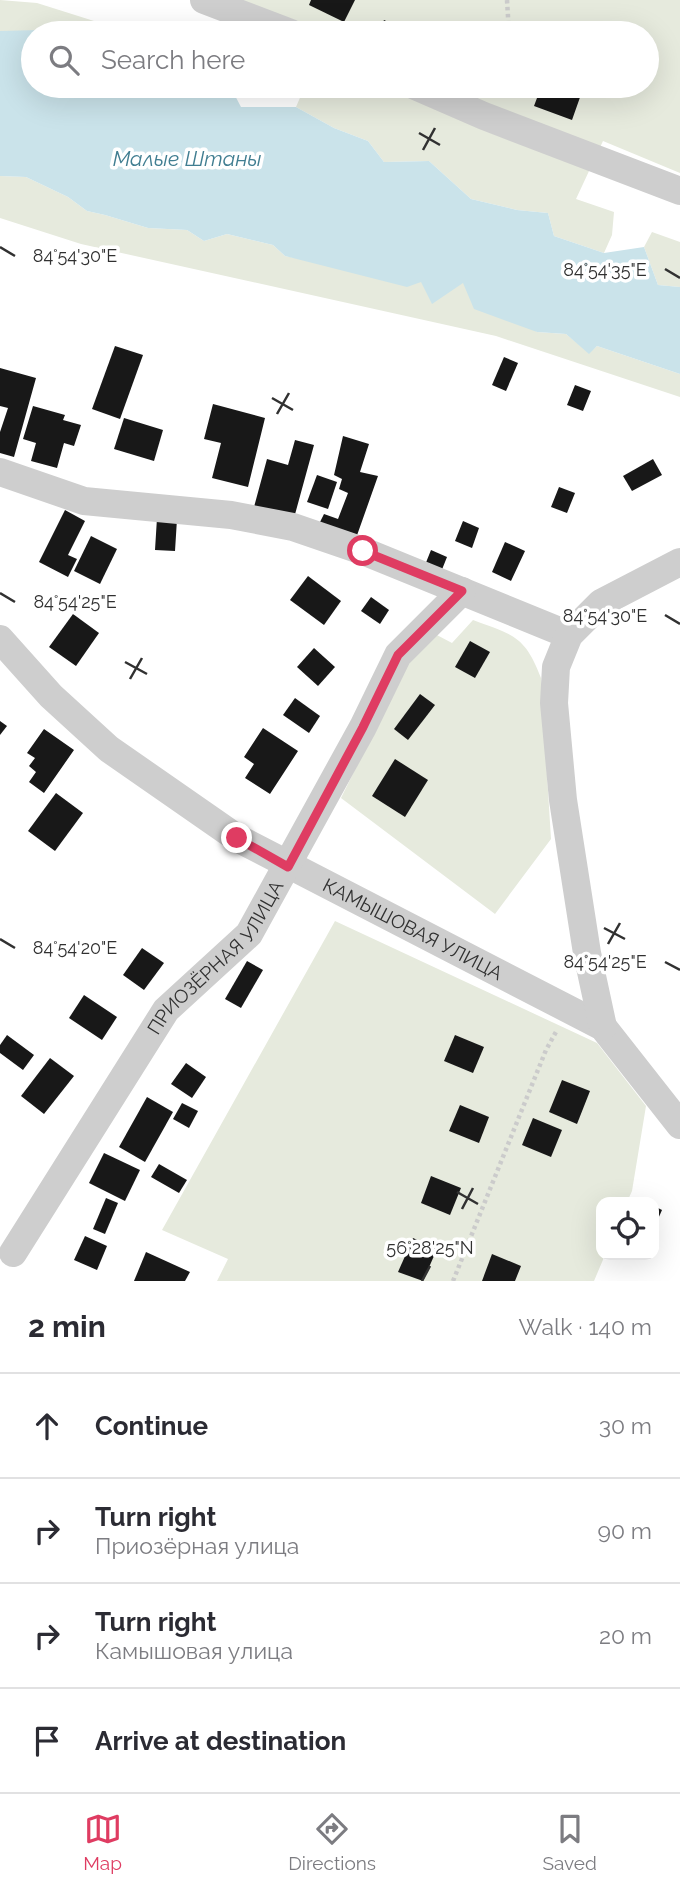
<!DOCTYPE html>
<html lang="en">
<head>
<meta charset="utf-8">
<style>
  body { margin:0; font-family:Raleway,sans-serif; background:#f2f2f3; color:#2b2b33 }
  .controls { position:absolute; right:21px; bottom:21px; display:grid; overflow:hidden; border-radius:14px; box-shadow:0 7px 28px #0002 }
  .controls button { width:63px; height:63px; display:grid; place-items:center; padding:0; border:0; border-bottom:2px solid #e1e1e2; background:#fff; color:#2b2b33; font:35px sans-serif }
  .stop { position:absolute; width:21px; height:21px; margin:-16px; border:5px solid #df3c62; border-radius:50%; background:#fff }
  .stop.end { background:#df3c62; border-color:#fff; box-shadow:0 2px 7px #0008 }
  .list { margin:0; padding:0; list-style:none }
  h2 { display:flex; justify-content:space-between; align-items:center; height:91px; margin:0; padding:0 28px; font-size:30px }
  h2 small { font-size:23px; font-weight:400; color:#7c7c81 }
  .list li { display:grid; grid-template-columns:46px 1fr auto; gap:21px; align-items:center; box-sizing:border-box; height:105px; padding:0 28px; border-top:2px solid #e1e1e2 }
  .list b { display:block; font-size:26px; white-space:nowrap }
  .list p { margin:0; font-size:23px; white-space:nowrap; color:#7c7c81 }
  .list em { font-size:23px; font-style:normal; color:#7c7c81 }
  .icon { flex:none; width:38px; height:38px; fill:none; stroke:currentColor; stroke-width:2; stroke-linecap:round; stroke-linejoin:round }
  .map { position:relative; flex:none; width:680px; height:1281px; overflow:hidden }
  .search { position:absolute; background:#fff; box-shadow:0 7px 28px #0002; left:21px; right:21px; top:21px; height:77px; display:flex; align-items:center; gap:18px; box-sizing:border-box; padding:0 24px; border-radius:38px; color:#7c7c81; font-size:26px }
  .sheet { height:511px; background:#fff }
  nav { display:flex; justify-content:space-around; align-items:center; box-sizing:border-box; height:98px; border-top:2px solid #e1e1e2; background:#fff; font-size:19px; color:#7c7c81 }
  nav a { display:grid; justify-items:center; gap:4px }
  nav .on { color:#df3c62 }
  .map>svg:first-child { display:block }
  .green { fill:#e6eadd }
  .water { fill:#cae3ea }
  .building { fill:#181818 }
  .lines { fill:none; stroke-linecap:round; stroke-linejoin:round }
  .path { stroke:#cbcbcb; stroke-width:4.5; stroke-dasharray:3.5 3.5; stroke-linecap:butt }
  .minor { stroke:#cecece; stroke-width:28 }
  .route { stroke:#df3c62; stroke-width:9 }
  .ticks { fill:none; stroke:#313131; stroke-width:2.5 }
  .labels { text-anchor:middle; dominant-baseline:central; stroke-width:7; stroke-linejoin:round; paint-order:stroke }
  .street-label { font-size:19px; fill:#313131; stroke:#fff }
  .water-label { font-size:21px; font-style:italic; fill:#417e91; stroke:#fff }
  .ticks-label { font-size:18px; text-anchor:middle; fill:#313131; stroke:#fff; stroke-width:7; stroke-linejoin:round; paint-order:stroke }
</style>
</head>
<body>
<div class="map">
<svg width="680" height="1281" viewBox="0 0 680 1281">
  <rect width="100%" height="100%" fill="#fff"/>
  <g class="green">
    <path d="M 0,0 L 37,3 L 132,33 L 0,31 Z"/>
    <path d="M 238,0 L 680,0 L 680,173 L 603,141 L 576,199 L 614,212 L 612,235 L 604,253 L 554,236 L 548,213 L 517,210 L 471,199 L 429,161 L 384,162 L 368,141 L 334,128 L 296,107 L 305,86 L 647,86 L 647,33 L 323,33 Z"/>
    <path d="M 0,176 L 26,177 L 68,197 L 87,211 L 105,215 L 148,228 L 187,230 L 204,241 L 227,234 L 273,245 L 285,256 L 422,282 L 463,282 L 537,332 L 566,334 L 589,353 L 597,346 L 680,374 L 680,397 L 496,336 L 81,244 L 0,218 Z"/>
    <path d="M 652,232 L 680,242 L 680,287 L 658,285 L 644,247 Z"/>
    <path d="M 473,620 C 514,635 525,636 541,678 L 551,839 L 495,914 L 341,798 L 408,663 L 435,634 L 452,643 Z"/>
    <path d="M 335,921 L 597,1043 L 646,1106 L 632,1191 L 627,1202 L 601,1202 L 601,1255 L 605,1255 L 594,1281 L 217,1281 L 228,1259 L 162,1230 Z"/>
  </g>
  <path class="water" d="M 40,30 L 40,33 L 33,33 L 33,86 L 208,86 L 231,88 L 241,107 L 296,107 L 334,128 L 368,141 L 384,162 L 429,161 L 471,199 L 517,210 L 548,213 L 554,236 L 604,253 L 644,247 L 658,285 L 680,287 L 680,374 L 597,346 L 589,354 L 566,334 L 537,332 L 474,309 L 463,283 L 432,304 L 421,282 L 407,287 L 285,256 L 273,245 L 227,234 L 204,241 L 187,230 L 148,228 L 105,215 L 87,211 L 68,197 L 26,177 L 0,176 L 0,31 Z"/>
  <g class="building">
    <path d="M 311,0 L 355,0 L 344,22 L 309,5 Z"/>
    <path d="M 384,20 L 403,29 L 401,33 L 378,33 Z"/>
    <path d="M 528,86 L 584,86 L 572,120 L 534,106 L 540,90 Z"/>
    <path d="M 115,346 L 143,355 L 120,419 L 92,409 Z"/>
    <path d="M 504,357 L 518,363 L 506,391 L 492,385 Z"/>
    <path d="M 0,368 L 36,378 L 14,457 L 0,453 L 0,432 L 8,408 L 0,406 Z"/>
    <path d="M 575,385 L 591,391 L 583,411 L 567,405 Z"/>
    <path d="M 213,404 L 265,418 L 248,487 L 212,478 L 221,443 L 204,439 Z"/>
    <path d="M 33,406 L 65,415 L 63,420 L 81,425 L 74,446 L 64,443 L 57,468 L 31,461 L 36,443 L 23,439 Z"/>
    <path d="M 124,418 L 163,430 L 154,461 L 114,449 Z"/>
    <path d="M 343,436 L 369,444 L 360,472 L 378,476 L 355,541 L 317,528 L 324,514 L 338,519 L 348,493 L 339,489 L 342,479 L 334,475 Z"/>
    <path d="M 295,440 L 314,445 L 294,518 L 254,507 L 267,459 L 288,465 Z"/>
    <path d="M 653,459 L 662,475 L 632,491 L 623,476 Z"/>
    <path d="M 317,475 L 337,482 L 328,509 L 307,502 Z"/>
    <path d="M 559,487 L 575,493 L 567,513 L 551,507 Z"/>
    <path d="M 65,510 L 85,521 L 68,555 L 77,559 L 68,577 L 39,562 Z"/>
    <path d="M 157,518 L 177,519 L 175,551 L 155,550 Z"/>
    <path d="M 463,521 L 479,528 L 472,548 L 455,541 Z"/>
    <path d="M 91,536 L 117,549 L 100,584 L 74,571 Z"/>
    <path d="M 505,542 L 525,551 L 511,581 L 492,572 Z"/>
    <path d="M 431,550 L 447,557 L 439,577 L 423,570 Z"/>
    <path d="M 308,576 L 341,601 L 324,625 L 290,600 Z"/>
    <path d="M 371,597 L 389,610 L 380,624 L 361,611 Z"/>
    <path d="M 73,614 L 99,633 L 76,666 L 49,647 Z"/>
    <path d="M 470,641 L 490,652 L 475,678 L 455,667 Z"/>
    <path d="M 314,648 L 335,667 L 318,686 L 297,667 Z"/>
    <path d="M 420,694 L 435,705 L 408,740 L 394,729 Z"/>
    <path d="M 295,698 L 320,716 L 309,733 L 283,715 Z"/>
    <path d="M 0,721 L 7,726 L 0,735 Z"/>
    <path d="M 263,728 L 298,751 L 270,794 L 245,778 L 254,764 L 244,757 Z"/>
    <path d="M 44,729 L 74,750 L 44,793 L 29,782 L 36,772 L 29,766 L 35,758 L 27,753 Z"/>
    <path d="M 395,759 L 428,780 L 405,817 L 372,796 Z"/>
    <path d="M 56,793 L 83,813 L 55,851 L 28,831 Z"/>
    <path d="M 142,948 L 164,963 L 144,990 L 123,975 Z"/>
    <path d="M 247,961 L 263,970 L 241,1008 L 225,999 Z"/>
    <path d="M 84,995 L 117,1017 L 102,1040 L 69,1018 Z"/>
    <path d="M 7,1035 L 34,1055 L 23,1070 L 0,1053 L 0,1045 Z"/>
    <path d="M 455,1035 L 484,1047 L 473,1073 L 444,1061 Z"/>
    <path d="M 50,1058 L 74,1076 L 44,1114 L 21,1096 Z"/>
    <path d="M 186,1063 L 206,1077 L 192,1098 L 171,1084 Z"/>
    <path d="M 562,1080 L 590,1091 L 577,1124 L 549,1112 Z"/>
    <path d="M 147,1097 L 173,1112 L 145,1162 L 119,1147 Z"/>
    <path d="M 182,1103 L 198,1111 L 189,1128 L 173,1119 Z"/>
    <path d="M 460,1105 L 489,1117 L 479,1143 L 449,1131 Z"/>
    <path d="M 533,1118 L 562,1130 L 551,1157 L 522,1145 Z"/>
    <path d="M 104,1153 L 140,1170 L 125,1201 L 89,1183 Z"/>
    <path d="M 159,1164 L 187,1180 L 179,1193 L 151,1177 Z"/>
    <path d="M 431,1176 L 461,1188 L 450,1215 L 421,1203 Z"/>
    <path d="M 106,1198 L 118,1203 L 105,1234 L 93,1229 Z"/>
    <path d="M 654,1206 L 662,1210 L 654,1228 Z"/>
    <path d="M 85,1236 L 107,1246 L 97,1270 L 74,1260 Z"/>
    <path d="M 413,1238 L 437,1249 L 423,1281 L 398,1272 Z"/>
    <path d="M 146,1252 L 190,1272 L 185,1281 L 134,1281 Z"/>
    <path d="M 492,1254 L 521,1266 L 515,1281 L 482,1281 Z"/>
  </g>
  <g class="lines">
    <g class="path">
      <path d="M 507,0 L 509,33"/>
      <path d="M 453,1281 L 546,1050 L 557,1030"/>
    </g>
    <g class="minor">
      <path d="M 204,0 L 291,33"/>
      <path d="M 415,86 L 484,116 L 680,191"/>
      <path d="M 0,472 L 84,501 L 231,515 L 293,527 L 363,551 L 569,635"/>
      <path id="s1" d="M 0,639 L 51,696 L 109,749 L 237,838 L 603,1027 L 680,1125"/>
      <path d="M 603,1027 L 587,953 L 563,800 L 554,703 L 556,667 L 569,635 L 601,603 L 680,562"/>
      <path id="s2" d="M 13,1253 L 166,1010 L 249,934 L 363,727 L 398,655 L 462,591"/>
    </g>
  </g>
  <g class="lines">
    <path class="route" d="M 237,838 L 288,867 L 363,727 L 398,655 L 462,591 L 363,551"/>
  </g>
  <path class="ticks" d="M 419,133 L 440,145M 423,150 L 435,128M 0,247 L 15,256M 665,269 L 680,278M 272,398 L 293,410M 277,414 L 289,393M 0,593 L 15,602M 665,615 L 680,624M 125,662 L 147,674M 130,679 L 142,658M 604,928 L 625,939M 0,939 L 15,948M 608,944 L 620,923M 665,962 L 680,970M 457,1192 L 478,1204M 462,1209 L 473,1188M 422,1281 L 430,1266"/>
  <g class="labels">
    <g class="street-label">
      <text stroke="none"><textPath href="#s1" startOffset="509">КАМЫШОВАЯ УЛИЦА</textPath></text>
      <text stroke="none"><textPath href="#s2" startOffset="360">ПРИОЗЁРНАЯ УЛИЦА</textPath></text>
    </g>
    <g class="water-label">
      <text x="187" y="158">Малые Штаны</text>
    </g>
  </g>
  <g class="ticks-label">
    <text x="75" y="262">84°54'30"E</text>
    <text x="605" y="276">84°54'35"E</text>
    <text x="75" y="608">84°54'25"E</text>
    <text x="605" y="622">84°54'30"E</text>
    <text x="75" y="954">84°54'20"E</text>
    <text x="605" y="968">84°54'25"E</text>
    <text x="430" y="1254">56°28'25"N</text>
  </g>
</svg>
<div class="controls">
<button><svg class="icon" aria-label="locate" viewBox="0 0 24 24"><circle cx="12" cy="12" r="6"/><path d="M12 2v4M12 18v4M2 12h4M18 12h4"/></svg></button>
</div>
<div class="stop" style="left:363px;top:551px"></div>
<div class="stop end" style="left:237px;top:838px"></div>
<div class="search"><svg class="icon" aria-label="search" viewBox="0 0 24 24"><circle cx="10" cy="10" r="6"/><path d="M15 15l6 6"/></svg>Search here</div>
</div>
<section class="sheet">
<h2>2 min<small>Walk · 140 m</small></h2>
<ul class="list">
<li><svg class="icon" aria-label="ahead" viewBox="0 0 24 24"><path d="M12 20V5M6 11l6-6 6 6"/></svg><div><b>Continue</b></div><em>30 m</em></li>
<li><svg class="icon" aria-label="right" viewBox="0 0 24 24"><path d="M7 20v-9h11M14 6l5 5-5 5"/></svg><div><b>Turn right</b><p>Приозёрная улица</p></div><em>90 m</em></li>
<li><svg class="icon" aria-label="right" viewBox="0 0 24 24"><path d="M7 20v-9h11M14 6l5 5-5 5"/></svg><div><b>Turn right</b><p>Камышовая улица</p></div><em>20 m</em></li>
<li><svg class="icon" aria-label="arrive" viewBox="0 0 24 24"><path d="M6 21V4h12l-3 4 3 4H6"/></svg><div><b>Arrive at destination</b></div></li>
</ul>
</section>
<nav>
<a class="on"><svg class="icon" aria-label="map" viewBox="0 0 24 24"><path d="M3 6l6-2 6 2 6-2v14l-6 2-6-2-6 2zM9 4v14M15 6v14"/></svg>Map</a>
<a><svg class="icon" aria-label="directions" viewBox="0 0 24 24"><path d="M12 3l9 9-9 9-9-9zM9 14v-3h6M13 9l2 2-2 2"/></svg>Directions</a>
<a><svg class="icon" aria-label="saved" viewBox="0 0 24 24"><path d="M7 4h10v16l-5-4-5 4z"/></svg>Saved</a>
</nav>
</body>
</html>
